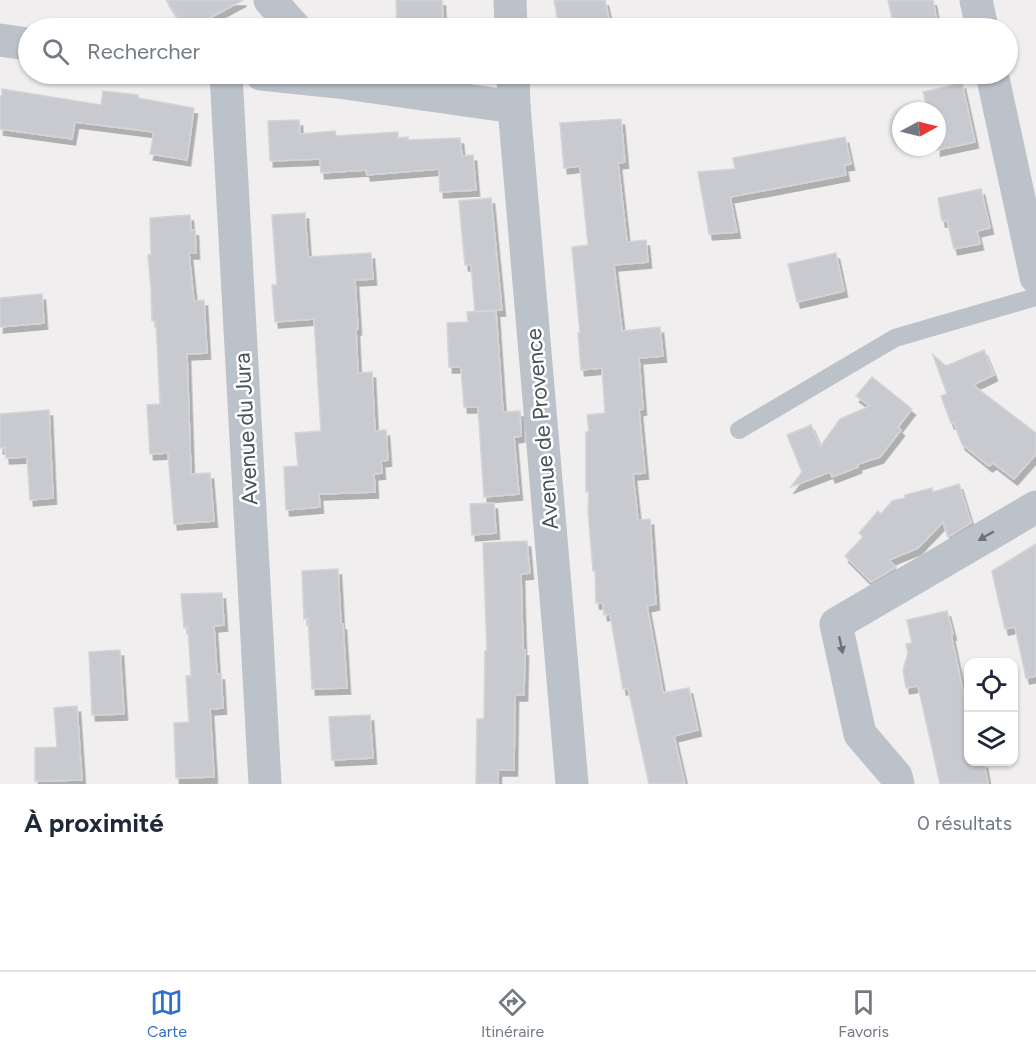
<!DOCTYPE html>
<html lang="fr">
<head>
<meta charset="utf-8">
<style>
  body { margin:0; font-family:Figtree,sans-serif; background:#f2f2f3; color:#1f2937 }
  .controls { position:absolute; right:18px; bottom:18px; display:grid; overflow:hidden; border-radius:12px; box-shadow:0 2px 4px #0004 }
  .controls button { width:54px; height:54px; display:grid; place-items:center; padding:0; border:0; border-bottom:2px solid #e0e1e3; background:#fff; color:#1f2937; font:30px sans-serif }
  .compass { position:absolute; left:892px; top:102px; width:54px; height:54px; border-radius:50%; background:#fff; box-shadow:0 2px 4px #0004; rotate:83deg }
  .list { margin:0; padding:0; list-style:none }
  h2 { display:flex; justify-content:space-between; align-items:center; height:78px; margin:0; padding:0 24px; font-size:26px }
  h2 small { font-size:20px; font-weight:400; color:#747a83 }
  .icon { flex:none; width:33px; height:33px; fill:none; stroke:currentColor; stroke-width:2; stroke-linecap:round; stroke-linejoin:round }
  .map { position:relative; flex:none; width:1036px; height:784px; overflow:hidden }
  .search { position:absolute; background:#fff; box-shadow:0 2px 4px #0004; left:18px; right:18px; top:18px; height:66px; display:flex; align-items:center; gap:15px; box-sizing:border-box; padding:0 21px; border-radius:33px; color:#747a83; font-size:22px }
  .sheet { height:186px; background:#fff }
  nav { display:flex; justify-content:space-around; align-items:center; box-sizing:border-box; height:84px; border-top:2px solid #e0e1e3; background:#fff; font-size:16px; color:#747a83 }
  nav a { display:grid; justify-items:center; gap:3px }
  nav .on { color:#2e72ca }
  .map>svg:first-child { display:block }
  .building { fill:#c9cad0; stroke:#d2d4d8; stroke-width:1.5; filter:url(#shadow) }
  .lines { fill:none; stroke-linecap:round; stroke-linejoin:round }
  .lane { stroke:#bbc2c9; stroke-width:18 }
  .street { stroke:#bbc2c9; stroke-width:33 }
  .oneway { fill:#6a737b }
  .labels { text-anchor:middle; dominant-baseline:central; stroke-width:5; stroke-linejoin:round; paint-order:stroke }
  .street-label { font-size:22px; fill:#485159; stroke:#fff }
</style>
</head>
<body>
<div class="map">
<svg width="1036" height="784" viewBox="0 0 1036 784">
  <defs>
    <filter id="shadow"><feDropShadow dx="3.5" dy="6" stdDeviation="0" flood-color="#0004"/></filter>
  </defs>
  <rect width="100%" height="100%" fill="#f0eeee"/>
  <g class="building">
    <path d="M 166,0 L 243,0 L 191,28 L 184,28 Z"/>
    <path d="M 396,0 L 442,0 L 443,22 L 397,24 Z"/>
    <path d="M 554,0 L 605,0 L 611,28 L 559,28 Z"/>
    <path d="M 888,0 L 933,0 L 938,28 L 894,28 Z"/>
    <path d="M 962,83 L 975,142 L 937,150 L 937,111 L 928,111 L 923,92 Z"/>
    <path d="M 2,89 L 101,105 L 103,91 L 138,95 L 138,98 L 194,108 L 187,160 L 150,154 L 154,132 L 75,122 L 72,139 L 0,129 L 0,96 L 2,96 Z"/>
    <path d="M 621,119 L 625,162 L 618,163 L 627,242 L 646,240 L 648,262 L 614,265 L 622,331 L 660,327 L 663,356 L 639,358 L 643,409 L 639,410 L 645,473 L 633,474 L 638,520 L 650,519 L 656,604 L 647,606 L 663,693 L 689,688 L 698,730 L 674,736 L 685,784 L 649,784 L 628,688 L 623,689 L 610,614 L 604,615 L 603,603 L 596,603 L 595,571 L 593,571 L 588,510 L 589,491 L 586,492 L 586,432 L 589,432 L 587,415 L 605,413 L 602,368 L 581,370 L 578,333 L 580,333 L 572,247 L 588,245 L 580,166 L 564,168 L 560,123 Z"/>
    <path d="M 299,120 L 300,134 L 335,131 L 336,136 L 398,132 L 398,138 L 408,137 L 408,140 L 460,138 L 462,156 L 473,155 L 476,190 L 440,192 L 439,169 L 367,175 L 366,170 L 321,173 L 320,159 L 270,161 L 268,121 Z"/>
    <path d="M 845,137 L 851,164 L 844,165 L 846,175 L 730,197 L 737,232 L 709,234 L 698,172 L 735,169 L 733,158 Z"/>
    <path d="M 981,189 L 990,228 L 977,231 L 980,244 L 954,249 L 947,220 L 942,221 L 938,198 Z"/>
    <path d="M 491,198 L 502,310 L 475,311 L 471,265 L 465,265 L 459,201 Z"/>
    <path d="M 305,213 L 308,257 L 371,253 L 373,279 L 355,280 L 358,329 L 356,329 L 358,373 L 372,372 L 375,431 L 386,430 L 388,460 L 381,461 L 382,473 L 374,474 L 375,492 L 319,494 L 320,507 L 286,510 L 284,467 L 298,466 L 295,433 L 321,431 L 314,319 L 275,322 L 272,285 L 277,285 L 272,215 Z"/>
    <path d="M 190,215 L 191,230 L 195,230 L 196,253 L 189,253 L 194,301 L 204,300 L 207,353 L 187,354 L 191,474 L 210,473 L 214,521 L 174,524 L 168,453 L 150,454 L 147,405 L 160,404 L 156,321 L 152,321 L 151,288 L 148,255 L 151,255 L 150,218 Z"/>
    <path d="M 836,253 L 844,291 L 797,302 L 788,264 Z"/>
    <path d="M 42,294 L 44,323 L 0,327 L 0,298 Z"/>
    <path d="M 496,311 L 503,412 L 520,411 L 521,436 L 514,437 L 519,494 L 484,497 L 478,407 L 464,407 L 461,367 L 449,367 L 447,323 L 468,322 L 467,312 Z"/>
    <path d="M 984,350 L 994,375 L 973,385 L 1036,433 L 1036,454 L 1014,479 L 993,463 L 989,466 L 962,444 L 954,423 L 951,423 L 941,396 L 947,394 L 933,355 L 946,366 Z"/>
    <path d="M 872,377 L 912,409 L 898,427 L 901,430 L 880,457 L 858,464 L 858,467 L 832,477 L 830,472 L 791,487 L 802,472 L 787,435 L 811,425 L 820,447 L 840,419 L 870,406 L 856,396 Z"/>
    <path d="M 49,410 L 53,498 L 30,500 L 27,457 L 6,458 L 5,447 L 0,448 L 0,414 Z"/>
    <path d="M 959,484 L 971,523 L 948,537 L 943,522 L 918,548 L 889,560 L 896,567 L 871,582 L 845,556 L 863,537 L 859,533 L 878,511 L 881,514 L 892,501 L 905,498 L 905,495 L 932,488 L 933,492 Z"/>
    <path d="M 494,503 L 496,533 L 472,535 L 470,504 Z"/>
    <path d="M 527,541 L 530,573 L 521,574 L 523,650 L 525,650 L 524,695 L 515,695 L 514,770 L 498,770 L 498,784 L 476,784 L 477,719 L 484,719 L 485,651 L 487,651 L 483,543 Z"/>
    <path d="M 1036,544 L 1036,676 L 1026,678 L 1015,627 L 1005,629 L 992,571 Z"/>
    <path d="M 338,569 L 341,624 L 343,624 L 347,688 L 312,689 L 308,618 L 304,619 L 302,571 Z"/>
    <path d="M 222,593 L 224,625 L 214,626 L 217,674 L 221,674 L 223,708 L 210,709 L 214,777 L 176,778 L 174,723 L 189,722 L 186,676 L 191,676 L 188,627 L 184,628 L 181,594 Z"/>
    <path d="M 947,611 L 953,634 L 951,634 L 966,705 L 969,704 L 969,762 L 984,762 L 988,784 L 940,784 L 918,686 L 906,688 L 903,670 L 908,653 L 906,644 L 912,643 L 907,620 Z"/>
    <path d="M 120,650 L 124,714 L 92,715 L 89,652 Z"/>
    <path d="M 77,706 L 82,780 L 35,781 L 35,748 L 57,747 L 54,708 Z"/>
    <path d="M 370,715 L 373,758 L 332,760 L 329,717 Z"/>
  </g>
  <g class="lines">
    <path class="lane" d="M 739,430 L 895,338 L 1036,297"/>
    <g class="street">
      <path d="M 270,0 L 295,28"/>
      <path d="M 510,0 L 511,28"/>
      <path d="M 976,0 L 982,28"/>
      <path d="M 0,40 L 28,44"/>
      <path d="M 226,74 L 265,784"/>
      <path d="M 261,74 L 338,82 L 514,107"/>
      <path d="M 513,74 L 514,107 L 572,784"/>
      <path d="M 992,74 L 1036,277"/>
      <path d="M 898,784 L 896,776 L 860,734 L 836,624 L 1036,507"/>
    </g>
  </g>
  <defs><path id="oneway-solid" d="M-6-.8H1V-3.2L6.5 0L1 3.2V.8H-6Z" transform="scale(1.5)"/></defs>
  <g class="oneway">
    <use href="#oneway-solid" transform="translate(986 536) rotate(150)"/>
    <use href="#oneway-solid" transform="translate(841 645) rotate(78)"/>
  </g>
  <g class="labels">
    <g class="street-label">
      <text transform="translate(246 429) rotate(-93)">Avenue du Jura</text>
      <text transform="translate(542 429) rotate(-95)">Avenue de Provence</text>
    </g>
  </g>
</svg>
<div class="controls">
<button><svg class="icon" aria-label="locate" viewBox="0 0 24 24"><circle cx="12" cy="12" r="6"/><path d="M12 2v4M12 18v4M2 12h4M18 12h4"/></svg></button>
<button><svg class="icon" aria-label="layers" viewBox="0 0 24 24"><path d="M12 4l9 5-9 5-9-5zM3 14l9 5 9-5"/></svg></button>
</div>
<svg class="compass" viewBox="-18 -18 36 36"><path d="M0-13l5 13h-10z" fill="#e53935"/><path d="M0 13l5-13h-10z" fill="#747a83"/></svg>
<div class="search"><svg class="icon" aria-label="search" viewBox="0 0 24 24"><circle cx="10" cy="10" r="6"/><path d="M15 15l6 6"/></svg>Rechercher</div>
</div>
<section class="sheet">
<h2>À proximité<small>0 résultats</small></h2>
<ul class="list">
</ul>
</section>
<nav>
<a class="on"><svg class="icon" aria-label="map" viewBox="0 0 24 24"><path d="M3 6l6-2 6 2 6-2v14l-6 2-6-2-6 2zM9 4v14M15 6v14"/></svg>Carte</a>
<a><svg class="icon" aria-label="directions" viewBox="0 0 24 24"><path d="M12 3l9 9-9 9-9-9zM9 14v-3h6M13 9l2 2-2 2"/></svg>Itinéraire</a>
<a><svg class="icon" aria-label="saved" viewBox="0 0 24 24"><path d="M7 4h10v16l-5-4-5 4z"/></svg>Favoris</a>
</nav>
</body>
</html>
